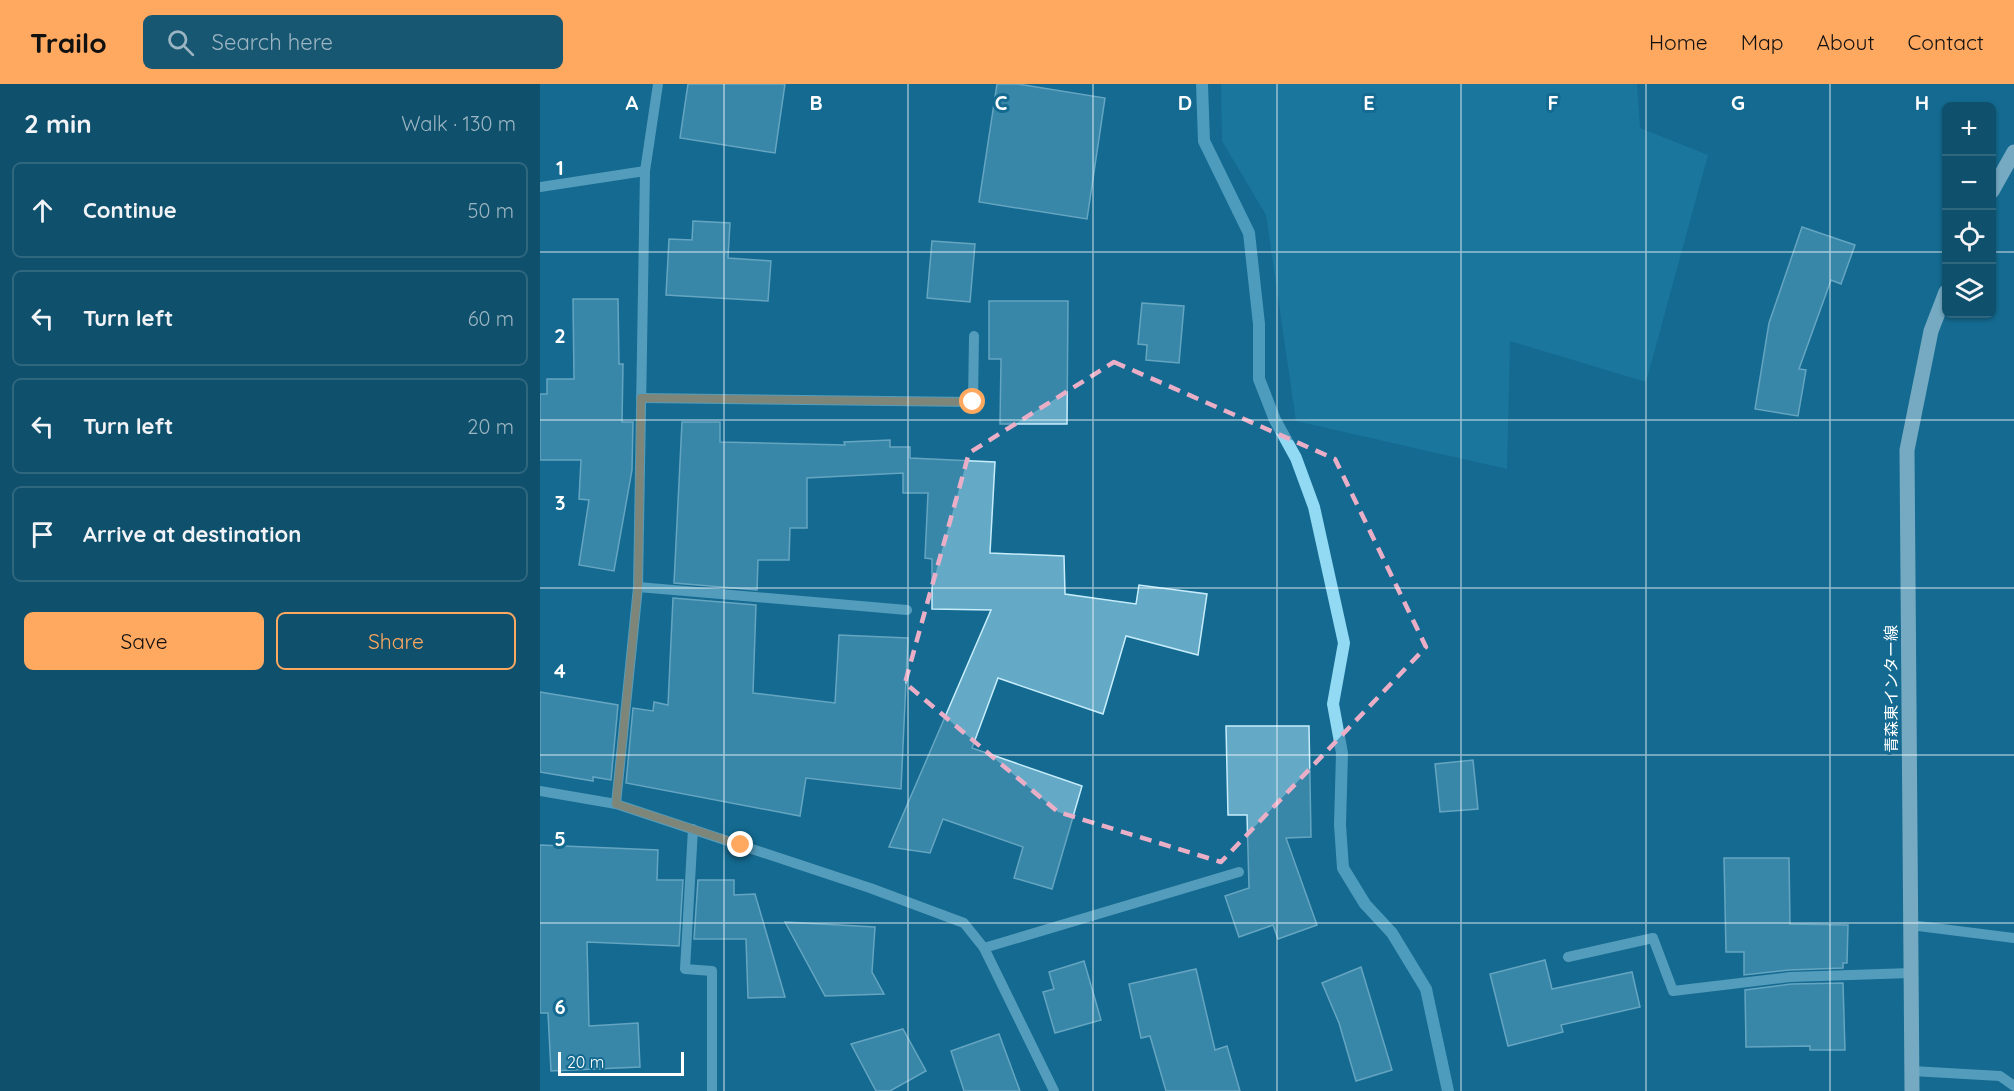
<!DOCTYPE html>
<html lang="en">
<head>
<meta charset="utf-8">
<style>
  body { margin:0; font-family:Quicksand,"Noto Sans JP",sans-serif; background:#185772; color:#f1f3f6 }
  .controls { position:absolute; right:18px; top:18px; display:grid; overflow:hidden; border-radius:9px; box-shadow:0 2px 4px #0004 }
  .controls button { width:54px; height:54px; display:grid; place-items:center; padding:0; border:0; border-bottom:2px solid #2f677f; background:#0f506c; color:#f1f3f6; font:30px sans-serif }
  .scale { position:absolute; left:18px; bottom:15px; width:126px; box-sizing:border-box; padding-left:6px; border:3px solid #fff; border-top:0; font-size:16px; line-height:21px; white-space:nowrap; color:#fff; -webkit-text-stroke:4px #146a90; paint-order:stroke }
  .stop { position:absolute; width:18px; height:18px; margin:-14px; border:4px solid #ffa860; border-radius:50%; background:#fff }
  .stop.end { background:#ffa860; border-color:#fff; box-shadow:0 2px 6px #0008 }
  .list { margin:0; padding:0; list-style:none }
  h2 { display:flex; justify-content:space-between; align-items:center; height:78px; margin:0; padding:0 24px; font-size:26px }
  h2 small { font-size:20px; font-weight:400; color:#9bb5c2 }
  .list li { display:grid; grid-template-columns:39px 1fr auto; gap:18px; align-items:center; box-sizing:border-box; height:96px; margin:0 12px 12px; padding:0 12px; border:2px solid #2f677f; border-radius:9px }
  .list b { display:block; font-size:22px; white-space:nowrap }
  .list em { font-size:20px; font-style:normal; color:#9bb5c2 }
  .actions { display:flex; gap:12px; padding:18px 24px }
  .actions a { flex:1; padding:14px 0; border:2px solid #ffa860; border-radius:9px; text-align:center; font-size:21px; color:#ffa860 }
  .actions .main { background:#ffa860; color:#111 }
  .icon { flex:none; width:33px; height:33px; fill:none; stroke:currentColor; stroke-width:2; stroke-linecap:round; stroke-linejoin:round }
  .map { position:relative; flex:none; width:1474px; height:1007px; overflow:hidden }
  header { display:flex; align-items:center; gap:36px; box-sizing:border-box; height:84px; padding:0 30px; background:#ffa860; color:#111 }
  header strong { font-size:28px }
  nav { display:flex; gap:33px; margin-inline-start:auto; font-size:21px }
  .search { width:420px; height:54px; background:#185772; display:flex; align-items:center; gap:15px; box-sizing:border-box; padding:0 21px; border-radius:9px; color:#9bb5c2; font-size:22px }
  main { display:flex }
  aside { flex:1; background:#0f506c }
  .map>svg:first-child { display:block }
  .green { fill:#2385ad }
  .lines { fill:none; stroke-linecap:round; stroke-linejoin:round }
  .stream { stroke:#92d9f4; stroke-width:12 }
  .building { fill:#64aac7; stroke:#c7edfc; stroke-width:1.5 }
  .minor { stroke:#a0daf1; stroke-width:10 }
  .major { stroke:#eaf8ff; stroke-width:15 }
  .route { stroke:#ffa860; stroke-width:8 }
  .marked { fill:none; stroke:#eaaec6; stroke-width:4.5; stroke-dasharray:12 8; stroke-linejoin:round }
  .grid { fill:none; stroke:#fff; stroke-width:1.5; stroke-opacity:0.55 }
  .labels { text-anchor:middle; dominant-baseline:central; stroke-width:6; stroke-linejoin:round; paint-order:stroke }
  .street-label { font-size:16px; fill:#fff; stroke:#146a90 }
  .grid-label { font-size:20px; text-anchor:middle; font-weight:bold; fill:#fff; stroke:#146a90; stroke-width:6; stroke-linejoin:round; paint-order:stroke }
</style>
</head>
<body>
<header>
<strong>Trailo</strong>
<div class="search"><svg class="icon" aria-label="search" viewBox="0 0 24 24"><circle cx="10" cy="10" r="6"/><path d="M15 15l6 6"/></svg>Search here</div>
<nav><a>Home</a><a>Map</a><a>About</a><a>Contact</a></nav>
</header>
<main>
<aside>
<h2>2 min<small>Walk · 130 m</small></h2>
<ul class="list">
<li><svg class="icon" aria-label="ahead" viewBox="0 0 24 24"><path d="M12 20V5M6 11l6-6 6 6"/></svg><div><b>Continue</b></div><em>50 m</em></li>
<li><svg class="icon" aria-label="left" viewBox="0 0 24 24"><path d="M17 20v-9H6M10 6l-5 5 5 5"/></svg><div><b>Turn left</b></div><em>60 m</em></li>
<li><svg class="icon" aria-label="left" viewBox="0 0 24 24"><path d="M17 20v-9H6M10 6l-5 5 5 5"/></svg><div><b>Turn left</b></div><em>20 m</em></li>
<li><svg class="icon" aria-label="arrive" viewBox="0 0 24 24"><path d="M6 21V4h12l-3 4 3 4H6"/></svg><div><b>Arrive at destination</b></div></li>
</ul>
<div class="actions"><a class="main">Save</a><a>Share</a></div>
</aside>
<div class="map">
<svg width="1474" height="1007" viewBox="0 0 1474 1007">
  <rect width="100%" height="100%" fill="#146a90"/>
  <path class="green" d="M 681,0 L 1097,0 L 1100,44 L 1168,71 L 1106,298 L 970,257 L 967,385 L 756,337 L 726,131 L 682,57 Z"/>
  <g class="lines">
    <path class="stream" d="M 662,0 L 664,57 L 709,149 L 719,240 L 719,295 L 735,336 L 756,374 L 774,423 L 804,559 L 793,620 L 802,669 L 800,741 L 803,784 L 825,820 L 852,849 L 886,905 L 908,1007"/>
  </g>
  <g class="building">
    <path d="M 148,0 L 245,0 L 235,69 L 140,54 Z"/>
    <path d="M 457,0 L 478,0 L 565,14 L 547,135 L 439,118 Z"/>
    <path d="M 153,137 L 190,139 L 188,174 L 231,177 L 228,217 L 126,211 L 129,155 L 152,156 Z"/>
    <path d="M 1262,143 L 1315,161 L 1301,200 L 1291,196 L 1259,285 L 1266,286 L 1258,332 L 1215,325 L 1229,239 Z"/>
    <path d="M 392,157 L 435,160 L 430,218 L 387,214 Z"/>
    <path d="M 33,215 L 78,215 L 79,280 L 83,280 L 82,338 L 93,338 L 92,386 L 74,487 L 39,481 L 49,416 L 39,415 L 41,376 L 0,376 L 0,310 L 7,310 L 7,295 L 34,295 Z"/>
    <path d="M 449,217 L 528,217 L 527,340 L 460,340 L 461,275 L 449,275 Z"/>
    <path d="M 602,219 L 644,222 L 639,279 L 606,276 L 607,261 L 598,260 Z"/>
    <path d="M 142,338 L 180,338 L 180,358 L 305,361 L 304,358 L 350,356 L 350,363 L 370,363 L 370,374 L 455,378 L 450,469 L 524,472 L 525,510 L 596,520 L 599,501 L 667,510 L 658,571 L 586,552 L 563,630 L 458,594 L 432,664 L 542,702 L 512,805 L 474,794 L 483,763 L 403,735 L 390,769 L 349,763 L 451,526 L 392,525 L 392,475 L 385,474 L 388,409 L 363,409 L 363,389 L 267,394 L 267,444 L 250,444 L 249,476 L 218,476 L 217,506 L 134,499 Z"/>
    <path d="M 133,514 L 216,521 L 213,609 L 295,619 L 299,551 L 368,554 L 361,705 L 266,694 L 260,732 L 86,699 L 93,624 L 113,627 L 114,618 L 128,621 Z"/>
    <path d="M 0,608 L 78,621 L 71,696 L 53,693 L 53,697 L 0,688 Z"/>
    <path d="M 686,642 L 769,642 L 771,753 L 746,754 L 777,841 L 738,855 L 733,841 L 699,853 L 685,812 L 709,804 L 707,731 L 688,731 Z"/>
    <path d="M 933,676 L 938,725 L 900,728 L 895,680 Z"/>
    <path d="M 0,761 L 118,766 L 117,796 L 143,796 L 139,862 L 47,858 L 49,942 L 98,939 L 100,983 L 11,987 L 8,929 L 0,929 Z"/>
    <path d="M 1184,774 L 1249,774 L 1250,840 L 1308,841 L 1307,879 L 1303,879 L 1303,884 L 1249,886 L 1204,891 L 1204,868 L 1186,868 Z"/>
    <path d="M 158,796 L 194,796 L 194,811 L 215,810 L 245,913 L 208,914 L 206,855 L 154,855 Z"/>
    <path d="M 245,838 L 335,843 L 332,888 L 344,910 L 285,912 Z"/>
    <path d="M 1005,876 L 1012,905 L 1092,888 L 1100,923 L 1021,941 L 1023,948 L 968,962 L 950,890 Z"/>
    <path d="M 544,877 L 561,936 L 515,949 L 503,908 L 514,905 L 509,888 Z"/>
    <path d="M 821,883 L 852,986 L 816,997 L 799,939 L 782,899 Z"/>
    <path d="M 656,885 L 675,966 L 687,962 L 700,1007 L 626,1007 L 610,952 L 601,954 L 589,900 Z"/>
    <path d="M 1303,899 L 1305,966 L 1270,966 L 1270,962 L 1206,963 L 1205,906 L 1251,900 Z"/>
    <path d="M 363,945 L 386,987 L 350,1007 L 336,1007 L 311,960 Z"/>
    <path d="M 459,950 L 480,1007 L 424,1007 L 411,967 Z"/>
  </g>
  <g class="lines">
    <g class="minor">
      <path d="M 0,103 L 105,87"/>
      <path d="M 101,314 L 433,318 L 434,252"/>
      <path d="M 98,503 L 367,526"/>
      <path d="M 0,707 L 76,720 L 330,804 L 424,839 L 444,864 L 514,1007"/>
      <path d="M 76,720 L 98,503 L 105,87 L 118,0"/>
      <path d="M 153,745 L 145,885 L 172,887 L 172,1007"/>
      <path d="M 1370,841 L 1474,854"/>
      <path d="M 444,864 L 699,788"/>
      <path d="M 1028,873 L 1113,854 L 1133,907 L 1250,893 L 1371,889"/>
      <path d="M 1372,987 L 1460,992 L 1474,1002"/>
    </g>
    <g class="major">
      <path d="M 1452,107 L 1474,68"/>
      <path d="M 1372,1007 L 1367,366 L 1391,247 L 1406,208"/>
    </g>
  </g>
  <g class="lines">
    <path class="route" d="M 201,761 L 76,720 L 98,503 L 101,314 L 433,318"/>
  </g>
  <path d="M0 0H1474V1007H0ZM 574,278 L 795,375 L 886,563 L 681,778 L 518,728 L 365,599 L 429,369 Z" fill="#146a90" fill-opacity=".55" fill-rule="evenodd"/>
  <path class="marked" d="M 574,278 L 795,375 L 886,563 L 681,778 L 518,728 L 365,599 L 429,369 Z"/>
  <path class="grid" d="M 184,0 L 184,1007M 368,0 L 368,1007M 553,0 L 553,1007M 737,0 L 737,1007M 921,0 L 921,1007M 1106,0 L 1106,1007M 1290,0 L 1290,1007M 0,168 L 1406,168M 1452,168 L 1474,168M 0,336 L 1474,336M 0,504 L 1474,504M 0,671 L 1474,671M 0,839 L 1474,839"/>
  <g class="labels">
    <g class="street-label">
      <text transform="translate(1351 605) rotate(-90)">青森東インター線</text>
    </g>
  </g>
  <g class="grid-label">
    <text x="92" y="26">A</text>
    <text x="276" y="26">B</text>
    <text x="461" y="26">C</text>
    <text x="645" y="26">D</text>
    <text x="829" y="26">E</text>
    <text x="1013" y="26">F</text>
    <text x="1198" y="26">G</text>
    <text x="1382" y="26">H</text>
    <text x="20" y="91">1</text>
    <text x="20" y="259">2</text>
    <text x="20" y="426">3</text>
    <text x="20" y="594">4</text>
    <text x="20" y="762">5</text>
    <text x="20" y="930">6</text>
  </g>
</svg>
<div class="controls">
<button>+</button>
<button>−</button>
<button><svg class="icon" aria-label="locate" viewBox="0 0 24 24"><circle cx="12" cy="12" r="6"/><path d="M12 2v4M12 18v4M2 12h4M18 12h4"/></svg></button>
<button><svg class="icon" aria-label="layers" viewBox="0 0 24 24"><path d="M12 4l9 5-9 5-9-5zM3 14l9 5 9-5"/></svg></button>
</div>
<div class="scale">20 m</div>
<div class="stop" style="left:433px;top:318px"></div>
<div class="stop end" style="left:201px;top:761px"></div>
</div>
</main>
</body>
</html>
